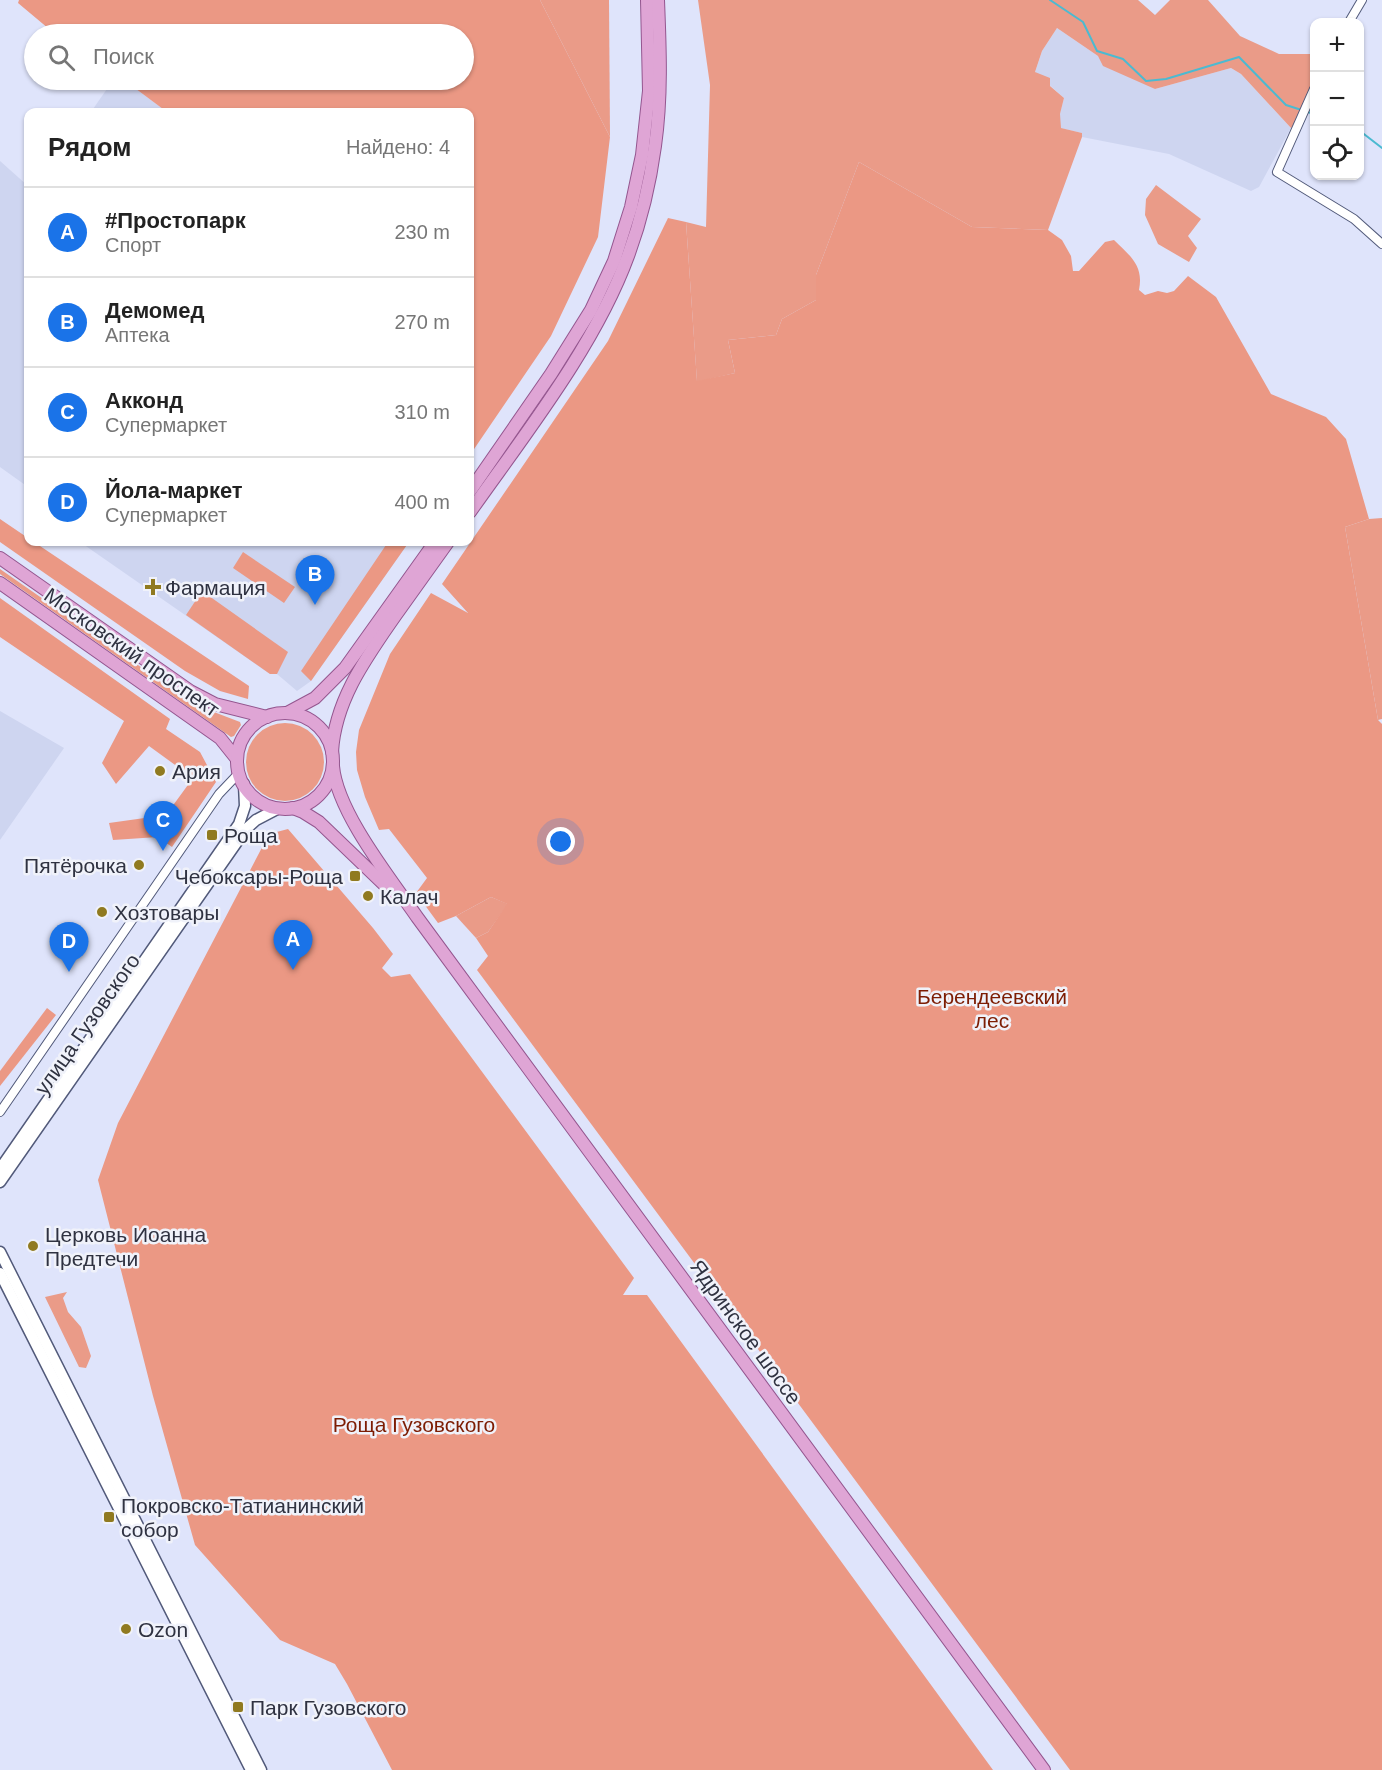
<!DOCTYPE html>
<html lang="ru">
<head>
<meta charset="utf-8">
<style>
  body { margin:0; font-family:Arial,sans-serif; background:#f6f6f6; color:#222 }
  .controls { position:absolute; right:18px; top:18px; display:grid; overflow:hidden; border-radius:12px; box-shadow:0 2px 4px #0004 }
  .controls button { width:54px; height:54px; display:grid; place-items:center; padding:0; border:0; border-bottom:2px solid #e0e0e0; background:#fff; color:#222; font:30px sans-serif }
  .you { position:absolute; left:561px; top:842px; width:21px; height:21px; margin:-15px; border:4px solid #fff; border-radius:50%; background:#1a73e8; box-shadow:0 0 0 9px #1a73e833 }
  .badge { display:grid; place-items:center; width:39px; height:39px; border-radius:50%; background:#1a73e8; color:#fff; font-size:20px; font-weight:700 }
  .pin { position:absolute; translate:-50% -50px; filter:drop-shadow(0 2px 3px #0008) }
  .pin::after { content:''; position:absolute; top:32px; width:21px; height:18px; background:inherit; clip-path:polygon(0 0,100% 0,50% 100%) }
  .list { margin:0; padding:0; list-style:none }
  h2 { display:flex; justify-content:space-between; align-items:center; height:78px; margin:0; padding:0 24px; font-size:26px }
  h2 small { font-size:20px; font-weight:400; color:#767676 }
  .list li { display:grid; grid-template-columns:39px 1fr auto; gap:18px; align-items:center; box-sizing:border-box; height:90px; padding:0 24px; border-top:2px solid #e0e0e0 }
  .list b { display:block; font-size:22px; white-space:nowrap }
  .list p { margin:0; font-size:20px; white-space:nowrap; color:#767676 }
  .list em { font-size:20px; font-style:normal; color:#767676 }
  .icon { flex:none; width:33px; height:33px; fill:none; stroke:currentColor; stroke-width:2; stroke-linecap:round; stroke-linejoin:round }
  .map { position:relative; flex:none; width:1382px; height:1770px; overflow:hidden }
  .search { position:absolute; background:#fff; box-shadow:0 2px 4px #0004; left:24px; top:24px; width:450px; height:66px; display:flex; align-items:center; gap:15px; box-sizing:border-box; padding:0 21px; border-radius:33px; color:#767676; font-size:22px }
  .panel { position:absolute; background:#fff; box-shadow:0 2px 4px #0004; left:24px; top:108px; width:450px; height:438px; border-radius:12px }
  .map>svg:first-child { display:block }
  .built { fill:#ced5f0 }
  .green { fill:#ea9b88 }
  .forest { fill:#eb9884 }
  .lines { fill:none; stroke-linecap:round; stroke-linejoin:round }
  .stream { stroke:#4bbad1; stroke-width:2 }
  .minor-casing { stroke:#525a7a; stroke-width:10 }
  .secondary-casing { stroke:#525a7a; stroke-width:13 }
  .primary-casing { stroke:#94568f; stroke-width:14 }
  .minor { stroke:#fff; stroke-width:8 }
  .secondary { stroke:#fff; stroke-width:10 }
  .primary { stroke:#dfa5d5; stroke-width:12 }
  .poi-dot { fill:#907a20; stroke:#f0f2fa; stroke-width:2 }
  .labels { text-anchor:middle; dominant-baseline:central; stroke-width:5; stroke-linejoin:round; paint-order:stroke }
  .poi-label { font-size:21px; fill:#2f3241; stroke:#f0f2fa; text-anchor:start }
  .street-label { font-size:21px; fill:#2f3241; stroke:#f0f2fa }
  .park-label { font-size:21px; fill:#7d1d04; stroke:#f0f2fa }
</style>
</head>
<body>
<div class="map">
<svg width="1382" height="1770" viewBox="0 0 1382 1770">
  <rect width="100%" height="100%" fill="#dfe4fb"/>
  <g class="built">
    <path d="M 1057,28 L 1098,56 L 1155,89 L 1231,68 L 1241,74 L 1291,128 L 1259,187 L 1251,191 L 1169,154 L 1082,137 L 1082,133 L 1060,128 L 1060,114 L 1064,98 L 1035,72 L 1042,51 Z"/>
    <path d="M 122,80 L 124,80 L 167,112 L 91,112 L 111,83 Z"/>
    <path d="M 0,161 L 28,186 L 28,487 L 0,467 Z"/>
    <path d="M 80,542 L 409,542 L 311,681 L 297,691 L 277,674 L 270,674 Z"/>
    <path d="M 0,711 L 64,748 L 0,840 Z"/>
  </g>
  <g class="green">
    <path d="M 540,0 L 609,0 L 610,137 Z"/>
    <path d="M 698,0 L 1138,0 L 1155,15 L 1170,0 L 1208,0 L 1240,36 L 1279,54 L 1314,54 L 1314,89 L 1299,123 L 1291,128 L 1241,74 L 1231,68 L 1155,89 L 1103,66 L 1098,56 L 1057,28 L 1042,51 L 1035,72 L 1050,78 L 1050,86 L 1064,98 L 1060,114 L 1061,128 L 1082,133 L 1082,137 L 1048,230 L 972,227 L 859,162 L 816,275 L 816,300 L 782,319 L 776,335 L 728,340 L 735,373 L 697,382 L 686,222 L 706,227 L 710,85 Z"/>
    <path d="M 1156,185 L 1201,219 L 1188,236 L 1197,248 L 1189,262 L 1158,244 L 1145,215 L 1146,199 Z"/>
    <path d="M 1382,518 L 1382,719 L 1378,720 L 1345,527 L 1369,519 Z"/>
    <path d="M 0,569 L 181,695 L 206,709 L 240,722 L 241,725 L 234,736 L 231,737 L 0,574 Z"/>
    <circle cx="285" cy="762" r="39"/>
    <path d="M 491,897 L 508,904 L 488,932 L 476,938 L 456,916 Z"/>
    <path d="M 67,1292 L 63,1298 L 68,1312 L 81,1327 L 91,1356 L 86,1368 L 79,1367 L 45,1297 Z"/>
  </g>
  <g class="forest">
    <path d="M 19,0 L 540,0 L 610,137 L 598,237 L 551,336 L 470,455 L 470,112 L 167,112 L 124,80 L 464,80 L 464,34 L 55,34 L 18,3 Z"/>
    <path d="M 859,162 L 972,227 L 1048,230 L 1062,240 L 1071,256 L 1073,271 L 1079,271 L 1105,242 L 1114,240 C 1130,256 1144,265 1139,290 L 1145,295 L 1158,291 L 1167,293 L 1174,291 L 1188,276 L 1216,297 L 1271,394 L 1326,417 L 1346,439 L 1369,519 L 1345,527 L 1378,720 L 1382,724 L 1382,1770 L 1070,1770 L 477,970 L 488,956 L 476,938 L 488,932 L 507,904 L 491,897 L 456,916 L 438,923 L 416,893 L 427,878 L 389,829 L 379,830 L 365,797 L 357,770 L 356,752 L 359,730 L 390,654 L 431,593 L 468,613 L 442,584 L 608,341 L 668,218 L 686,222 L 697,381 L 735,373 L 728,340 L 776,335 L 782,319 L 816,300 L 816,275 Z"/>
    <path d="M 0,519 L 28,538 L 28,542 L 34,542 L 249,686 L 248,699 L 220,691 L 185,671 L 0,542 Z"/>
    <path d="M 381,542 L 409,542 L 311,681 L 301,671 L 386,545 Z"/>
    <path d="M 243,552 L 295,587 L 284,603 L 233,568 Z"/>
    <path d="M 202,591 L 288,652 L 277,674 L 270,674 L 186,615 Z"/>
    <path d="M 0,598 L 170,719 L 166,729 L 200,752 L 216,782 L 172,847 L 158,837 L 113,840 L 109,823 L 166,815 L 193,778 L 149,746 L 116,784 L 102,763 L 124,721 L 0,637 Z"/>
    <path d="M 288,829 L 373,928 L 393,954 L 382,968 L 391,977 L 410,974 L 634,1278 L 623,1295 L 647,1295 L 993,1770 L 392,1770 L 347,1684 L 335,1664 L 280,1640 L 195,1545 L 153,1396 L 98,1180 L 118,1123 L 269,834 Z"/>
    <path d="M 47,1008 L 56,1015 L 0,1086 L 0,1071 Z"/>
  </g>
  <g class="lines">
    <g class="stream">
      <path d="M 1050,0 L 1083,22 L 1097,51 L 1123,59 L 1146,81 L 1166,79 L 1239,57 L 1286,105 L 1314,114"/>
      <path d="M 1360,131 L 1382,148"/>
    </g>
    <g class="minor-casing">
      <g id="minor">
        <path d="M 1349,22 L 1362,0"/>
        <path d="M 1314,89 L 1277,172 L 1354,219 L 1382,244"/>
        <path d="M 0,1112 L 219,794 L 239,773"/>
      </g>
    </g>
    <g class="secondary-casing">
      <g id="secondary">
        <path d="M 0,1169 L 239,824 L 245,806 L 244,784"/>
        <path d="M 0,1182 L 246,829 L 256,820 L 277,809"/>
        <path d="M 0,1252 L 261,1770"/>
        <path d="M 0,1273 L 251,1770"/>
      </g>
    </g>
    <g class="primary-casing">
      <g id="primary">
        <path d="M 470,491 L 551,374 L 591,310 L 614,261 L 631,207 L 642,155 L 649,91 L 647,0"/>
        <path d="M 470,512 C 525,434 595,346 628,256 C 641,221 650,183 655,146 C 662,97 660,49 658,0"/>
        <path d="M 0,558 L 190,691 L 215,704 L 267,717"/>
        <path d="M 0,583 L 220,738 L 236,758"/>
        <path d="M 289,712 L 315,698 L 345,668 L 435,542"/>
        <circle cx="285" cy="761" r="48"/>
        <path d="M 332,752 C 335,700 366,658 395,616 C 413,591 431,566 448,542"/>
        <path d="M 333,766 C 337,812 390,878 417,917 L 1044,1770"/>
        <path d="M 293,808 L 303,812 L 319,822 L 394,894"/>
      </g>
    </g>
    <use href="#minor" class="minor"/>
    <use href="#secondary" class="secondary"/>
    <use href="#primary" class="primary"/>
  </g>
  <g class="poi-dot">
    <path d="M150 578h6v6h6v6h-6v6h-6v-6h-6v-6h6z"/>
    <circle cx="160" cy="771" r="6"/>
    <rect x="206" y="829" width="12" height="12" rx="3"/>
    <circle cx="139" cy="865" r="6"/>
    <rect x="349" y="870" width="12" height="12" rx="3"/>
    <circle cx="368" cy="896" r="6"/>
    <circle cx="102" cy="912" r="6"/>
    <circle cx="33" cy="1246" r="6"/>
    <rect x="103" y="1511" width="12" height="12" rx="3"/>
    <circle cx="126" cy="1629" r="6"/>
    <rect x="232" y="1701" width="12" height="12" rx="3"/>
  </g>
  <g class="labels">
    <g class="poi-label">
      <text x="165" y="587">Фармация</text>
      <text x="172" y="771">Ария</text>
      <text x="224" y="835">Роща</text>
      <text x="127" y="865" text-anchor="end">Пятёрочка</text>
      <text x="343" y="876" text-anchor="end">Чебоксары-Роща</text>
      <text x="380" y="896">Калач</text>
      <text x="114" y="912">Хозтовары</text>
      <text x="45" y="1234">Церковь Иоанна<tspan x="45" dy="24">Предтечи</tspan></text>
      <text x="121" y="1505">Покровско-Татианинский<tspan x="121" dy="24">собор</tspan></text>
      <text x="138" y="1629">Ozon</text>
      <text x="250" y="1707">Парк Гузовского</text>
    </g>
    <g class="street-label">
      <text transform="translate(132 652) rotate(35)">Московский проспект</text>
      <text transform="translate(87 1024) rotate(-55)">улица Гузовского</text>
      <text transform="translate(746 1332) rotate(54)">Ядринское шоссе</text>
    </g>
    <g class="park-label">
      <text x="992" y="996">Берендеевский<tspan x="992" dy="24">лес</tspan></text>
      <text x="414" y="1424">Роща Гузовского</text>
    </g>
  </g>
</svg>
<div class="controls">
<button>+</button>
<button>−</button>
<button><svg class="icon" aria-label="locate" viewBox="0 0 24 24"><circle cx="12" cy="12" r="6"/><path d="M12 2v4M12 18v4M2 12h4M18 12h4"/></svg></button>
</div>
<div class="you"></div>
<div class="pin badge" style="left:293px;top:970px">A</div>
<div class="pin badge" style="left:315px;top:605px">B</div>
<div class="pin badge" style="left:163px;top:851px">C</div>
<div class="pin badge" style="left:69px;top:972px">D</div>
<div class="search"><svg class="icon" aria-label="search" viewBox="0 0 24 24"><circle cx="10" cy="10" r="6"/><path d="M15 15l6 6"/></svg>Поиск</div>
<section class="panel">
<h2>Рядом<small>Найдено: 4</small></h2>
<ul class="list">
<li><span class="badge">A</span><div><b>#Простопарк</b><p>Спорт</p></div><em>230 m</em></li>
<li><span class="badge">B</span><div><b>Демомед</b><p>Аптека</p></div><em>270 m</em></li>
<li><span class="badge">C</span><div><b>Акконд</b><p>Супермаркет</p></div><em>310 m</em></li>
<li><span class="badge">D</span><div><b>Йола-маркет</b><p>Супермаркет</p></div><em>400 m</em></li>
</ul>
</section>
</div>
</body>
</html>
